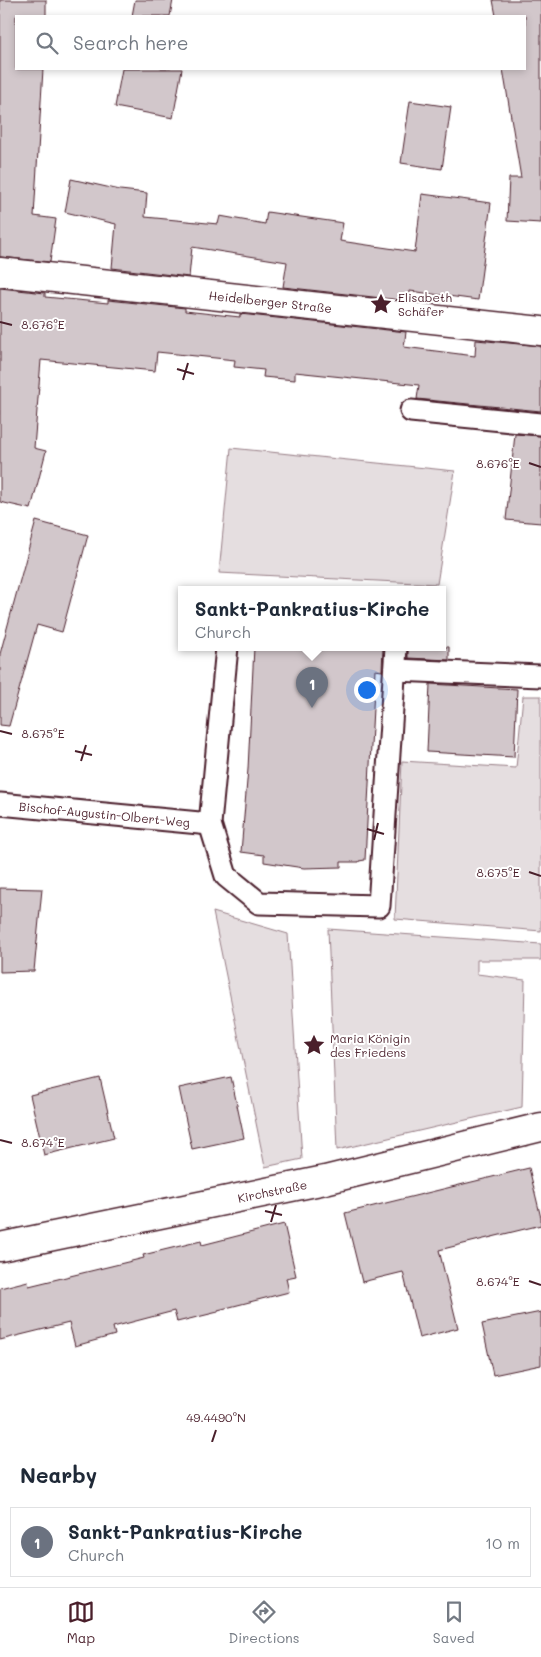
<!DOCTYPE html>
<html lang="en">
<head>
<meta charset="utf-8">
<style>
  body { margin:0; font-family:Mali,sans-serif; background:#f2f2f3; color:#1f2937 }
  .you { position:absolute; left:366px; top:689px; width:18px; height:18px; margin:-12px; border:4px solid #fff; border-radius:50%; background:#1a73e8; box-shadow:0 0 0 8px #1a73e833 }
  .badge { display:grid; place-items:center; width:32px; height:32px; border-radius:50%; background:#4a1f2b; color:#fff; font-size:16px; font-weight:700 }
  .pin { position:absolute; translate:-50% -41px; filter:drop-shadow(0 1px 2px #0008) }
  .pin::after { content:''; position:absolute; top:26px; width:18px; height:15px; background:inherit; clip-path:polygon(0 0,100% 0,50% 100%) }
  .popup { position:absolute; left:178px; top:586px; width:268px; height:65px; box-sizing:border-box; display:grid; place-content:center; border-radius:0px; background:#fff; filter:drop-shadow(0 1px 4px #0005); font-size:16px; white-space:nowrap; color:#747a83 }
  .popup b { font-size:19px; color:#1f2937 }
  .popup::after { content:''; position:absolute; left:50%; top:100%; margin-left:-10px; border:10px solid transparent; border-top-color:#fff }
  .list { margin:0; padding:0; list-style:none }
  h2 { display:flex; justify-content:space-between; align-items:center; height:65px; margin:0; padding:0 20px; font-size:21px }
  h2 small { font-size:16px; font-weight:400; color:#747a83 }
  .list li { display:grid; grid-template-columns:32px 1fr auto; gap:15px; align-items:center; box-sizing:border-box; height:70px; margin:0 10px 10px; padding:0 10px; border:1px solid #e0e1e3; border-radius:0px }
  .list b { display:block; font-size:19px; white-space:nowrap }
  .list p { margin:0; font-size:16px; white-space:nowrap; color:#747a83 }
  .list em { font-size:16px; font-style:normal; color:#747a83 }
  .icon { flex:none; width:28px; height:28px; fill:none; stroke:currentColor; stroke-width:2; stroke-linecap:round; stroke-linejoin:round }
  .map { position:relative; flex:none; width:541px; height:1442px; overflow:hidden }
  .search { position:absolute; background:#fff; box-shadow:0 2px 8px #0003; left:15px; right:15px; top:15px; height:55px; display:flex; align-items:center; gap:12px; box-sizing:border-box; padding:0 18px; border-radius:0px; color:#747a83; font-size:19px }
  .sheet { height:145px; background:#fff }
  nav { display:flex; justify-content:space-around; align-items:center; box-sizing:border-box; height:70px; border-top:1px solid #e0e1e3; background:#fff; font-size:14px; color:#747a83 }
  nav a { display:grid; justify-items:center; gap:2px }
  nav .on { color:#4a1f2b }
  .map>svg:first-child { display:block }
  .green { fill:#e5dee0; stroke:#987e86 }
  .building { fill:#d2c7cb; stroke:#4a1f2b }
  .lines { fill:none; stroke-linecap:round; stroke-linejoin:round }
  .lane-casing { stroke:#4a1f2b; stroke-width:25 }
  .street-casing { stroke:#4a1f2b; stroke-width:31 }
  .lane { stroke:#fff; stroke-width:21 }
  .street { stroke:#fff; stroke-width:28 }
  .ticks { fill:none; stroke:#4a1f2b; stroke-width:2 }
  .labels { text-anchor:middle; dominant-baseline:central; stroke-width:4; stroke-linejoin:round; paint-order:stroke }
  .poi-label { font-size:12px; fill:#4a1f2b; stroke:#fff; text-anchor:start }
  .street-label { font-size:12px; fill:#4a1f2b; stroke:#fff }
  .ticks-label { font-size:12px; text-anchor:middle; fill:#4a1f2b; stroke:#fff; stroke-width:4; stroke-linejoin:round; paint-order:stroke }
</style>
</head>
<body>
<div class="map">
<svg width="541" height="1442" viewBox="0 0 541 1442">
  <rect width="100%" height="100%" fill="#fff"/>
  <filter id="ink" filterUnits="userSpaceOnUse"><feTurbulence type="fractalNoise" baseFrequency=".02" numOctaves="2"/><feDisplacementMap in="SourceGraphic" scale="10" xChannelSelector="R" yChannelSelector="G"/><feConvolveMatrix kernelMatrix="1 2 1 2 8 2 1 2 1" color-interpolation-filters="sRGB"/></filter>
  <g filter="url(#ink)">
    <g class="green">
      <path d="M 231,448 L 455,471 L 437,584 L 219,573 Z"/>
      <path d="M 523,696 L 541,696 L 541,931 L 395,919 L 402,761 L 516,768 Z"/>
      <path d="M 213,912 L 288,934 L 302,1159 L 265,1167 Z"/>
      <path d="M 328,929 L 541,944 L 541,960 L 477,960 L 477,974 L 525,980 L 522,1107 L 337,1150 Z"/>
    </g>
    <g class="building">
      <path d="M 0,0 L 46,0 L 46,16 L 16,16 L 16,69 L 43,69 L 34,216 L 56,219 L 50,262 L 0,257 Z"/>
      <path d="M 135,0 L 173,0 L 170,16 L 132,16 Z"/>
      <path d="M 493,0 L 541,0 L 541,223 L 507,221 L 509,178 L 521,178 L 503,69 L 525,69 L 525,16 L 496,16 Z"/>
      <path d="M 122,69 L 182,69 L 173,118 L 115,107 Z"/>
      <path d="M 410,101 L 451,107 L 442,169 L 401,163 Z"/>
      <path d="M 71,179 L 120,190 L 147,193 L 145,217 L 218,224 L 220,216 L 265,224 L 267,212 L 343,223 L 340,241 L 415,252 L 422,194 L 491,203 L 478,300 L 410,291 L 409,301 L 283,287 L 287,262 L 192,247 L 189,277 L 112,268 L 116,224 L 65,212 Z"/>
      <path d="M 0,288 L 45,293 L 45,297 L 108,303 L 108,300 L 185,308 L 185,311 L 240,317 L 240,314 L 406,332 L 404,347 L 475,356 L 476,340 L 541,346 L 541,411 L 417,399 L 419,385 L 295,372 L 295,380 L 263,377 L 264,370 L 234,367 L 235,360 L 157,352 L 155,371 L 41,360 L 34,448 L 46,451 L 31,509 L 0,502 Z"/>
      <path d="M 515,434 L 541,436 L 541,523 L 506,520 Z"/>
      <path d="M 36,521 L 88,535 L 62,632 L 37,625 L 9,726 L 0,725 L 0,654 Z"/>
      <path d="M 254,647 L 383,647 L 382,671 L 375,670 L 365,860 L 359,861 L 359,862 L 341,862 L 341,867 L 304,868 L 264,862 L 264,855 L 241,852 L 248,769 Z"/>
      <path d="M 408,647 L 449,647 L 449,660 L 408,658 Z"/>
      <path d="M 430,684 L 517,689 L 514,757 L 427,752 Z"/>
      <path d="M 0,888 L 42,889 L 34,971 L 0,972 Z"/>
      <path d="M 231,1077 L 244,1138 L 192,1149 L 179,1088 Z"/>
      <path d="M 100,1078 L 114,1138 L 44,1155 L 30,1095 Z"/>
      <path d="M 529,1168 L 541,1218 L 541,1225 L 439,1250 L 458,1328 L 419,1338 L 403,1272 L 362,1282 L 345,1213 Z"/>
      <path d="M 284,1224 L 296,1276 L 286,1278 L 289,1292 L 218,1310 L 218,1312 L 177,1322 L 174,1311 L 113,1327 L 115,1335 L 75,1346 L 69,1323 L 0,1340 L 0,1288 L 28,1281 L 29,1286 L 144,1258 L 143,1255 L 201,1241 L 202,1245 Z"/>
      <path d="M 541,1312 L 541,1365 L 493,1375 L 482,1324 Z"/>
    </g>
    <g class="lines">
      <g class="lane-casing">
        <g id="lane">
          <path d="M 411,411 L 541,424"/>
          <path d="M 227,647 L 210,824 L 226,876 L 259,903 L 379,906 L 396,647"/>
          <path d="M 395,670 L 541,676"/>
          <path id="s1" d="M 0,804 L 210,824"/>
        </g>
      </g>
      <g class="street-casing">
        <g id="street">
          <path id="s2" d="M 0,272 L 541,331"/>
          <path id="s3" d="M 0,1247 L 325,1180 L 541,1127"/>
        </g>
      </g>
      <use href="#lane" class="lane"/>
      <use href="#street" class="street"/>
    </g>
  </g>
  <path class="ticks" d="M 0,322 L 12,325M 177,369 L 194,374M 183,380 L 188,363M 529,463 L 541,467M 0,731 L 12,734M 75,751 L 92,755M 81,761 L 86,745M 367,829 L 384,834M 374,840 L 378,823M 529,872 L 541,876M 0,1140 L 12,1143M 265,1211 L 282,1215M 271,1222 L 276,1205M 529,1281 L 541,1285M 212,1442 L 216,1430"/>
  <defs>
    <g id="sight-bare" transform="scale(1.725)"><path d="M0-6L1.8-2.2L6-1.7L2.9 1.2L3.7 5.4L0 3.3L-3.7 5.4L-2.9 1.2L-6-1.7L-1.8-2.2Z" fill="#4a1f2b" stroke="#fff" stroke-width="2.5" paint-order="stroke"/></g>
  </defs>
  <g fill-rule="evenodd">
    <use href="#sight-bare" x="381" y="304"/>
    <use href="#sight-bare" x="314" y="1045"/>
  </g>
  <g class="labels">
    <g class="poi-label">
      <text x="398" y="297">Elisabeth<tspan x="398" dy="14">Schäfer</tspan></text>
      <text x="330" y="1038">Maria Königin<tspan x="330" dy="14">des Friedens</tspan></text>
    </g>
    <g class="street-label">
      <text stroke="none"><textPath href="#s2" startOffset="272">Heidelberger Straße</textPath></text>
      <text stroke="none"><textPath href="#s1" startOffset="105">Bischof-Augustin-Olbert-Weg</textPath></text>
      <text stroke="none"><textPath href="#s3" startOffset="278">Kirchstraße</textPath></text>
    </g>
  </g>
  <g class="ticks-label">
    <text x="43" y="329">8.676°E</text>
    <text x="498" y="468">8.676°E</text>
    <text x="43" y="738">8.675°E</text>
    <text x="498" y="877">8.675°E</text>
    <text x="43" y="1147">8.674°E</text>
    <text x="498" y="1286">8.674°E</text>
    <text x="216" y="1422">49.4490°N</text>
  </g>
</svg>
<div class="you"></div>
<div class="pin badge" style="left:312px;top:708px;background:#6b7280">1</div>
<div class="popup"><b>Sankt-Pankratius-Kirche</b>Church</div>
<div class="search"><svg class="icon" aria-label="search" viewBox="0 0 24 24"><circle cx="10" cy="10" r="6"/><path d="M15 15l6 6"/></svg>Search here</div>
</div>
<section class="sheet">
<h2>Nearby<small></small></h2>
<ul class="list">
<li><span class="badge" style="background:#6b7280">1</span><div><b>Sankt-Pankratius-Kirche</b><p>Church</p></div><em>10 m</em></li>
</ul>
</section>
<nav>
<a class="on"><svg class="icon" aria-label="map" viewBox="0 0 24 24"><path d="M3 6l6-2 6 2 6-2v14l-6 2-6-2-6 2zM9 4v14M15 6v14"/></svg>Map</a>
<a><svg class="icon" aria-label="directions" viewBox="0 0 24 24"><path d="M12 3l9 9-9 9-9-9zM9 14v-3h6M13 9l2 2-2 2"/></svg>Directions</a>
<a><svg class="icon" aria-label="saved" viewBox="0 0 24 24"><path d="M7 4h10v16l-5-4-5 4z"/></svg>Saved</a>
</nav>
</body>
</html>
